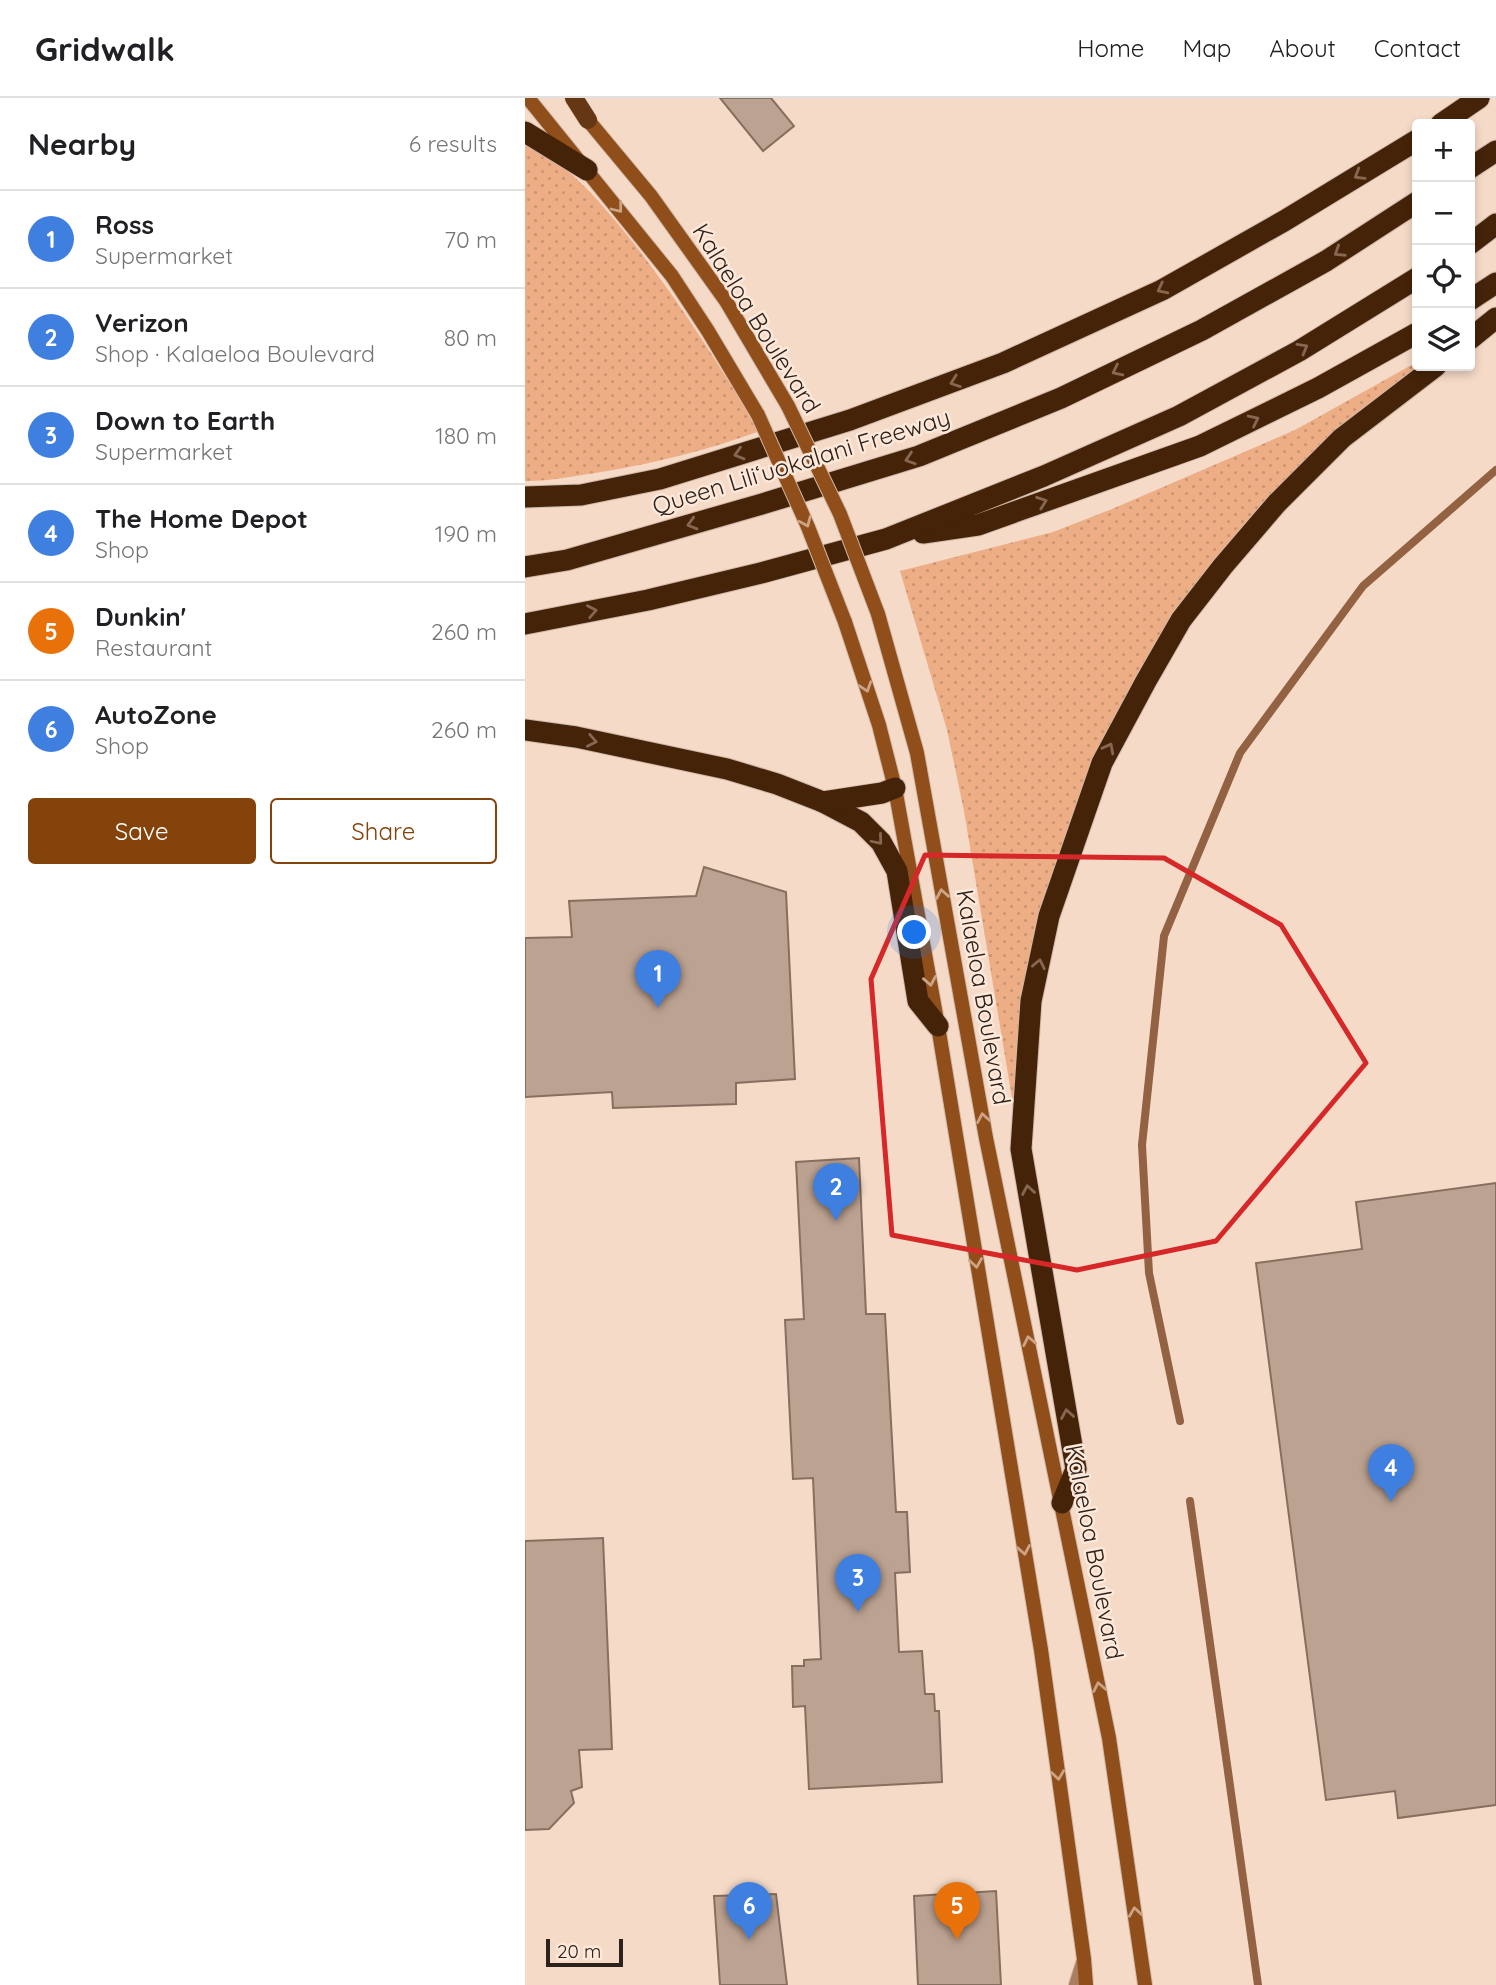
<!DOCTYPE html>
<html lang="en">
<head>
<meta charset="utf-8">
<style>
  body { margin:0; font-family:Quicksand,sans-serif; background:#f2f2f2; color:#202124 }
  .controls { position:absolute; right:21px; top:21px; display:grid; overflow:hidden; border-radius:7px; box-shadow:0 4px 10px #0003 }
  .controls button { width:63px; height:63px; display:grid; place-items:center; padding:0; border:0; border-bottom:2px solid #e0e0e0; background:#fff; color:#202124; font:35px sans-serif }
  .scale { position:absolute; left:21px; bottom:18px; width:77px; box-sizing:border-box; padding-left:7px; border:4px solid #2c221c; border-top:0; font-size:19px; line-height:24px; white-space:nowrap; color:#2c221c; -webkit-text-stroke:5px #fee8da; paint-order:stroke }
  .you { position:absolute; left:390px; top:835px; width:24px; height:24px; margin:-18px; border:5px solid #fff; border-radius:50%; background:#1a73e8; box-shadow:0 0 0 10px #1a73e833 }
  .badge { display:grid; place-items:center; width:46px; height:46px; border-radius:50%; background:#83430a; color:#fff; font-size:23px; font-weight:700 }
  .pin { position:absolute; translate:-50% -58px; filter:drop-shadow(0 2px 4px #0008) }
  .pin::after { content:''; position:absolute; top:37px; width:24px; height:21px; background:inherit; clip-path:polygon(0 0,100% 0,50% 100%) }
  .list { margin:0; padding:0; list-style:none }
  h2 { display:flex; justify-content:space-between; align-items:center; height:91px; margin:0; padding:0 28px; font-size:30px }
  h2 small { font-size:23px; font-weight:400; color:#757577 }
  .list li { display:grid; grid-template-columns:46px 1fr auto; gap:21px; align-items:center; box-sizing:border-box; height:98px; padding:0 28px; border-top:2px solid #e0e0e0 }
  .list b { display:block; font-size:26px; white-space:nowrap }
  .list p { margin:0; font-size:23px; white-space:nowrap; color:#757577 }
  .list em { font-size:23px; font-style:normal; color:#757577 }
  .actions { display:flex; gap:14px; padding:21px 28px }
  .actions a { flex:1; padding:16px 0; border:2px solid #83430a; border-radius:7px; text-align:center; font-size:24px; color:#83430a }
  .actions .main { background:#83430a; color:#fff }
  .icon { flex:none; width:38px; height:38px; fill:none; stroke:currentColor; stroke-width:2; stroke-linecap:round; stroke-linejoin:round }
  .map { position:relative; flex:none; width:971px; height:1887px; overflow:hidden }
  header { display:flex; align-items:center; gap:42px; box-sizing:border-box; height:98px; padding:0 35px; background:#fff; border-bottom:2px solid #e0e0e0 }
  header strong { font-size:33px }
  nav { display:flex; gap:38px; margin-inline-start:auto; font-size:24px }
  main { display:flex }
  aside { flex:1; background:#fff }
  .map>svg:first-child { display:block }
  .grass { fill:url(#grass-dots) }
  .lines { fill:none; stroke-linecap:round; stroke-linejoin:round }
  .stream { stroke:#926242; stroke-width:8 }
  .building { fill:#bca291; stroke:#876f5f; stroke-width:2 }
  .tertiary-casing { stroke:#d1b9a9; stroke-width:16 }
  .secondary-casing { stroke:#d1b9a9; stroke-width:16 }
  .primary-casing { stroke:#d1b9a9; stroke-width:19 }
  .motorway-casing { stroke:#d1b9a9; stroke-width:23 }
  .tertiary { stroke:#ac7e60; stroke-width:14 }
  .secondary { stroke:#8f4e1a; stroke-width:14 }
  .primary { stroke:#653714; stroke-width:18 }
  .motorway { stroke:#452309; stroke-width:21 }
  .secondary-bridge-casing { stroke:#d1b9a9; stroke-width:16; stroke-linecap:butt }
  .secondary-bridge { stroke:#8f4e1a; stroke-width:14 }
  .oneway { stroke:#866852 }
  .oneway2 { stroke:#cca384 }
  .marked { fill:none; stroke:#d62828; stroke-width:5; stroke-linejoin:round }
  .labels { text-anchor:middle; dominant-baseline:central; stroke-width:5; stroke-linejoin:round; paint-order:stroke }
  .street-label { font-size:24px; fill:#2c221c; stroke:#fee8da }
</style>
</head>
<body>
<header>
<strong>Gridwalk</strong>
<nav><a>Home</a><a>Map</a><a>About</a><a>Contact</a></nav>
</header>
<main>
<aside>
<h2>Nearby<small>6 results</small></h2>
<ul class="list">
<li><span class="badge" style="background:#3f7fe0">1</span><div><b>Ross</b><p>Supermarket</p></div><em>70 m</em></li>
<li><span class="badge" style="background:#3f7fe0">2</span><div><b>Verizon</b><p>Shop · Kalaeloa Boulevard</p></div><em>80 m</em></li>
<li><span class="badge" style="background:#3f7fe0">3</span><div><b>Down to Earth</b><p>Supermarket</p></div><em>180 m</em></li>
<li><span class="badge" style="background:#3f7fe0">4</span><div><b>The Home Depot</b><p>Shop</p></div><em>190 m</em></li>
<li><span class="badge" style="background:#e8710a">5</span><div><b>Dunkin'</b><p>Restaurant</p></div><em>260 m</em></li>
<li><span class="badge" style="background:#3f7fe0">6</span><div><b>AutoZone</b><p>Shop</p></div><em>260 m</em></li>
</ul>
<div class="actions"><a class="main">Save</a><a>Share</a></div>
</aside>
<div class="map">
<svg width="971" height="1887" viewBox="0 0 971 1887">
  <defs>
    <pattern id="grass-dots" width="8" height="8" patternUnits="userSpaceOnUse" patternTransform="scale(1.75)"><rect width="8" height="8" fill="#edae85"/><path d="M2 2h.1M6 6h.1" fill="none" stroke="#cb9572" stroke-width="1.8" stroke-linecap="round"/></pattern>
  </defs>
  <rect width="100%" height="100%" fill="#f5dac8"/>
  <g class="grass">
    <path d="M 0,44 C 43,66 73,101 102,137 C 152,199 193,266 235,333 C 183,352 131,365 76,374 C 51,378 26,383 0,383 Z"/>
    <path d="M 892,264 L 892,268 L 903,268 L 721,432 L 556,707 L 497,996 L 487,1000 L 439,713 L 422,632 L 375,473 L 528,434 L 587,411 L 770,332 Z"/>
  </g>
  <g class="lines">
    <g class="stream">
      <path d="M 655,1323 L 624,1175 L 617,1047 L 639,838 L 715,655 L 838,488 L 971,372"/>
      <path d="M 665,1403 L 733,1887"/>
    </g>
  </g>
  <g class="building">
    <path d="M 195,0 L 246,0 L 269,28 L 238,53 Z"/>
    <path d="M 179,769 L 261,794 L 270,981 L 211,985 L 211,1006 L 88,1010 L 87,994 L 0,999 L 0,840 L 47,839 L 44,803 L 171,798 Z"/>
    <path d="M 334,1060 L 341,1216 L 360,1216 L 371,1414 L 382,1414 L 385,1474 L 370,1475 L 374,1554 L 397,1553 L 400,1596 L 409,1596 L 410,1613 L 414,1613 L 417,1684 L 284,1691 L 280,1608 L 268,1609 L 267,1568 L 279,1568 L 279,1562 L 296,1561 L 288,1380 L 268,1381 L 260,1222 L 279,1221 L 271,1064 Z"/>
    <path d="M 971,1085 L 971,1707 L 873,1720 L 870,1693 L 801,1702 L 731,1165 L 837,1151 L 831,1104 Z"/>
    <path d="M 78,1440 L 87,1651 L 54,1652 L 57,1689 L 46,1693 L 49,1705 L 24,1731 L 0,1732 L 0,1443 Z"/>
    <path d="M 471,1793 L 476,1887 L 393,1887 L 389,1798 Z"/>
    <path d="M 251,1796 L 262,1887 L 195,1887 L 189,1798 Z"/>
  </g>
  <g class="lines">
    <g class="tertiary-casing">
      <path id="tertiary" d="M 551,1887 L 559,1862"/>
    </g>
    <g class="secondary-casing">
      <g id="secondary">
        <path d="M 3,0 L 147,178 L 183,233 L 233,317"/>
        <path d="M 57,15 L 126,98 L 201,203 L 263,308"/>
        <path d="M 353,516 L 392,655 L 461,1040 L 584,1640 L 620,1887"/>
        <path d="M 320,524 L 354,627 L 370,690 L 413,928 L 516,1552 L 559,1861 L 561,1887"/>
      </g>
    </g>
    <g class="primary-casing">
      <path id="primary" d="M 49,0 L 63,22"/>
    </g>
    <g class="motorway-casing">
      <g id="motorway">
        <path d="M 916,26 L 954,0"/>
        <path d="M 0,34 L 62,72"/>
        <path d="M 945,70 L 971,53"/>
        <path d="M 945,146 L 971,126"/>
        <path d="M 945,202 L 971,185"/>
        <path d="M 945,241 L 971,220"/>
        <path d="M 0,399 L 56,397 L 135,381 L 325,322 L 478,265 L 637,192 L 759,123 L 892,42"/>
        <path d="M 398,435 L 453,427 L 675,348 L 793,290 L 892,235"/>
        <path d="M 0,469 L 42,462 L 237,406 L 394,358 L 536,300 L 677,232 L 801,163 L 892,104"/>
        <path d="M 0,526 L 123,502 L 236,475 L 361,441 L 519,378 L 654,318 L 774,253 L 892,180"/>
        <path d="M 0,632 L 51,639 L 202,671 L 252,686 L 298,704 L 336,724 L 356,744 L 372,773 L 393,903 L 413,928"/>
        <path d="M 298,704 L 357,695 L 370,690"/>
        <path d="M 537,1405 L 551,1371 L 496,1051 L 506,903 L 524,818 L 577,665 L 621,583 L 656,522 L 698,468 L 752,405 L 817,340 L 911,268"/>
      </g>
    </g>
    <use href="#tertiary" class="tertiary"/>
    <use href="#secondary" class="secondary"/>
    <use href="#primary" class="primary"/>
    <use href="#motorway" class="motorway"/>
    <g class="secondary-bridge-casing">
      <g id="secondary-bridge">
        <path d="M 263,308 L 315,416 L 353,516"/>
        <path d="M 233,317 L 283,429 L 320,524"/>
      </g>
    </g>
    <use href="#secondary-bridge" class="secondary-bridge"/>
  </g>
  <defs><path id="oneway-chevron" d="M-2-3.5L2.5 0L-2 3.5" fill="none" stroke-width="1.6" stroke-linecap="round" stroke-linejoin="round" transform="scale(1.75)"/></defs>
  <g class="oneway">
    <use href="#oneway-chevron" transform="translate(834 77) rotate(149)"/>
    <use href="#oneway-chevron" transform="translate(814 154) rotate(147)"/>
    <use href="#oneway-chevron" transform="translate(637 191) rotate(153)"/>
    <use href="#oneway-chevron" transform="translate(778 250) rotate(-30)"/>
    <use href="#oneway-chevron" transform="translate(592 273) rotate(154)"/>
    <use href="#oneway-chevron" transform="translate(430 284) rotate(160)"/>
    <use href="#oneway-chevron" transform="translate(729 322) rotate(-26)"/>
    <use href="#oneway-chevron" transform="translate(214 356) rotate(163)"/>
    <use href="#oneway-chevron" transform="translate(385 361) rotate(162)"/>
    <use href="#oneway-chevron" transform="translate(517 404) rotate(-20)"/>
    <use href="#oneway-chevron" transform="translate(167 426) rotate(164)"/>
    <use href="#oneway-chevron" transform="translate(67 513) rotate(-11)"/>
    <use href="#oneway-chevron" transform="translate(67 643) rotate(11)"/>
    <use href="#oneway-chevron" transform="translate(584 650) rotate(-62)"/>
    <use href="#oneway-chevron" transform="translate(353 742) rotate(50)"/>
    <use href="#oneway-chevron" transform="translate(514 866) rotate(-78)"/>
    <use href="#oneway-chevron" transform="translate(503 1092) rotate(-100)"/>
    <use href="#oneway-chevron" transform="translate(542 1316) rotate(-100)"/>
  </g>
  <g class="oneway2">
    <use href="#oneway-chevron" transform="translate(93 110) rotate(52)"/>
    <use href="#oneway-chevron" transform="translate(281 424) rotate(67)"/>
    <use href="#oneway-chevron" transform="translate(341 589) rotate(72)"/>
    <use href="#oneway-chevron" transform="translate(417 796) rotate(-100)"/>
    <use href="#oneway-chevron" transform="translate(405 883) rotate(80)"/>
    <use href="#oneway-chevron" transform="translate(458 1020) rotate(-100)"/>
    <use href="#oneway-chevron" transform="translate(451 1165) rotate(81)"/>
    <use href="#oneway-chevron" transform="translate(504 1243) rotate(-102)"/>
    <use href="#oneway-chevron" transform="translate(499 1452) rotate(80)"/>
    <use href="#oneway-chevron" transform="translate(574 1589) rotate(-101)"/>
    <use href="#oneway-chevron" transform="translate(533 1677) rotate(82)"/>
    <use href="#oneway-chevron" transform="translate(610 1814) rotate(-98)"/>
  </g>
  <path class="marked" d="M 400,757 L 639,760 L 756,827 L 841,965 L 691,1143 L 552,1172 L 367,1137 L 346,881 Z"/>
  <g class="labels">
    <g class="street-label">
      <text transform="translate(232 220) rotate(58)">Kalaeloa Boulevard</text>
      <text transform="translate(276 363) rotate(-17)">Queen Liliʻuokalani Freeway</text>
      <text transform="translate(459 899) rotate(80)">Kalaeloa Boulevard</text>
      <text transform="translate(570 1454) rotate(79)">Kalaeloa Boulevard</text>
    </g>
  </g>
</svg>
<div class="controls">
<button>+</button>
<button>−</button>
<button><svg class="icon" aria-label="locate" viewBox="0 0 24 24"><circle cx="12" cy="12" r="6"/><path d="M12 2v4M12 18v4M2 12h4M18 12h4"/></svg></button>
<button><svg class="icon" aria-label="layers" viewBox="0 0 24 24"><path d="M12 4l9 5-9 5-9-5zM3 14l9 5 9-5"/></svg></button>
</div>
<div class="scale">20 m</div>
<div class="you"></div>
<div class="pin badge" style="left:133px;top:910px;background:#3f7fe0">1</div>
<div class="pin badge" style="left:311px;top:1123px;background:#3f7fe0">2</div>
<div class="pin badge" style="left:333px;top:1514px;background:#3f7fe0">3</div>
<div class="pin badge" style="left:866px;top:1404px;background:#3f7fe0">4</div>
<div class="pin badge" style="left:432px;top:1842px;background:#e8710a">5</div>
<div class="pin badge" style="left:224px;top:1842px;background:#3f7fe0">6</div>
</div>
</main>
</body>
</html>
